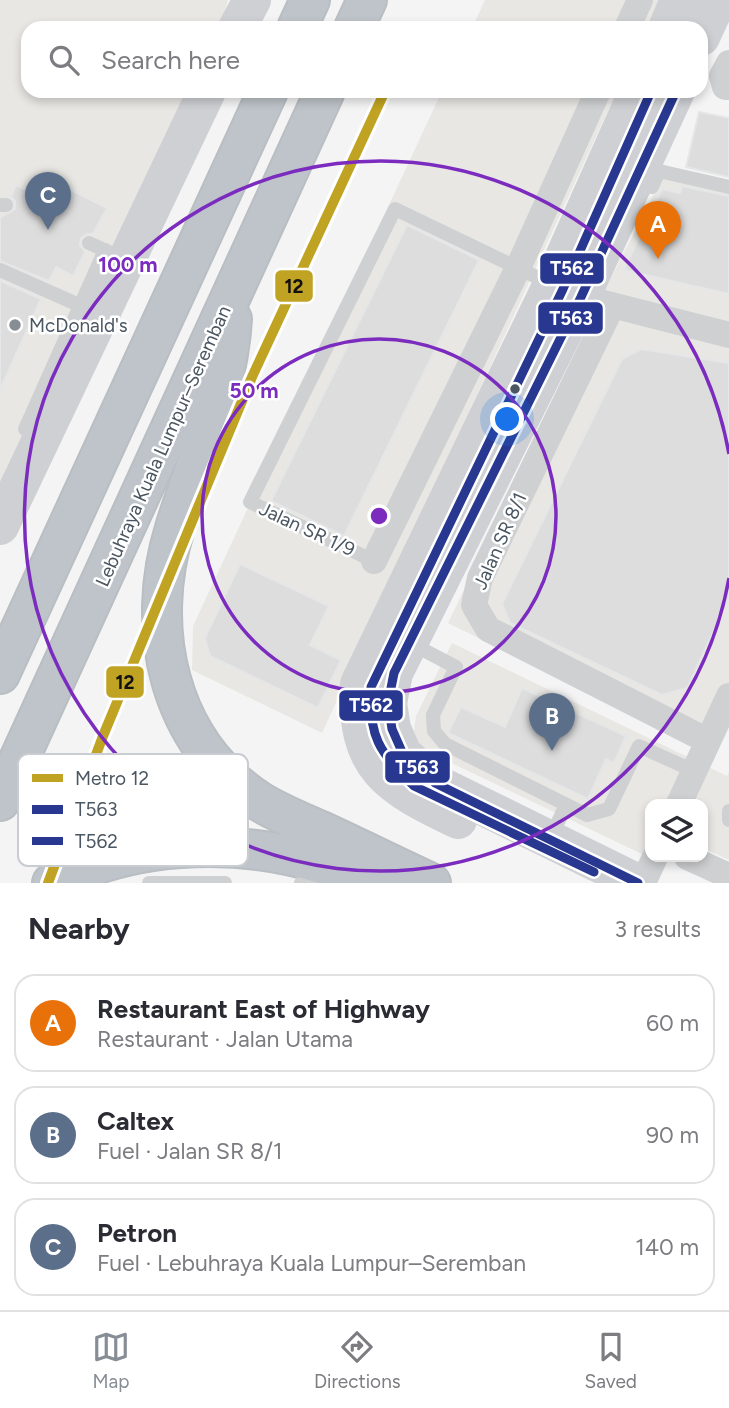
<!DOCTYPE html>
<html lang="en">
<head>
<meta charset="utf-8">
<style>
  body { margin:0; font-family:Figtree,sans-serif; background:#f7f7f7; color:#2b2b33 }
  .controls { position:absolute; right:21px; bottom:21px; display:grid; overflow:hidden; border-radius:14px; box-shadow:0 4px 10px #0003 }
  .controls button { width:63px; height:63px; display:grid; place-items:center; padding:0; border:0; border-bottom:2px solid #e1e1e2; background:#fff; color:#2b2b33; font:35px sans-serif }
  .you { position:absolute; left:508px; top:420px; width:24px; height:24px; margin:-18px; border:5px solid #fff; border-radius:50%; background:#1a73e8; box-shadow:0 0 0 10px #1a73e833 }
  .badge { display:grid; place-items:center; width:46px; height:46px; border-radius:50%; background:#868d94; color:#fff; font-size:23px; font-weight:700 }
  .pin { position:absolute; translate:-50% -58px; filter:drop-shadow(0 2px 4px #0008) }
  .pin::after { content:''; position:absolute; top:37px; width:24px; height:21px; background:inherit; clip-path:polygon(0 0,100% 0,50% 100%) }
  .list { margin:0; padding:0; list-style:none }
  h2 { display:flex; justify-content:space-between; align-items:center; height:91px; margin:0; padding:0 28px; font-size:30px }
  h2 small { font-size:23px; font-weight:400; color:#7c7c81 }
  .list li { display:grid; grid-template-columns:46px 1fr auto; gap:21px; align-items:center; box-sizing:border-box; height:98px; margin:0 14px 14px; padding:0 14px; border:2px solid #e1e1e2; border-radius:21px }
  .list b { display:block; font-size:26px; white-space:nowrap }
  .list p { margin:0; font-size:23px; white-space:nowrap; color:#7c7c81 }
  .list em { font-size:23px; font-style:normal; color:#7c7c81 }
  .icon { flex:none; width:38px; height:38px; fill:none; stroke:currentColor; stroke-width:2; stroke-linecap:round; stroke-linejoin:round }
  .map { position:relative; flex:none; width:729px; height:883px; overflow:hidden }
  .search { position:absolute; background:#fff; box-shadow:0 4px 10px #0003; left:21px; right:21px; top:21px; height:77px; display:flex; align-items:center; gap:18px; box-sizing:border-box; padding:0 24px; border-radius:21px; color:#7c7c81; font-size:26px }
  .sheet { height:427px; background:#fff }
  nav { display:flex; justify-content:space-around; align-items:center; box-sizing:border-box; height:98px; border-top:2px solid #e1e1e2; background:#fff; font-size:19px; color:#7c7c81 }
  nav a { display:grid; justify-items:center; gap:4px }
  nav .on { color:#868d94 }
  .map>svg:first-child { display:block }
  .commercial { fill:#e8e7e3 }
  .building { fill:#ddddde; stroke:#e5e6e7; stroke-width:2 }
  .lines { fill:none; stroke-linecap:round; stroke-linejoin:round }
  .highway-casing { stroke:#b9bec3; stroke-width:42 }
  .lane { stroke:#ced0d2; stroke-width:14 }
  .street { stroke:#ced0d2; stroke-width:26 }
  .secondary { stroke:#ced0d4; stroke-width:38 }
  .highway { stroke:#bec4c9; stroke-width:38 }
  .bus-1-casing { stroke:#fff; stroke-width:14 }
  .bus-2-casing { stroke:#fff; stroke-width:14 }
  .bus-1 { stroke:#283890; stroke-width:9 }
  .bus-2 { stroke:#283890; stroke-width:9 }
  .metro-1-casing { stroke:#fff; stroke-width:16 }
  .metro-1 { stroke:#c0a322; stroke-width:10 }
  .ring { fill:none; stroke:#7b2cbf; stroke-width:3.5 }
  .poi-dot { fill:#868d94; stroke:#fff; stroke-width:2.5 }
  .bus-dot { fill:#4a5661; stroke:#fff; stroke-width:2.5 }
  .labels { text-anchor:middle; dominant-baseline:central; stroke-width:5; stroke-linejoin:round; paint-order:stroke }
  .poi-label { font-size:19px; fill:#4a5661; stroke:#fff; text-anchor:start }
  .street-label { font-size:19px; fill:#4a5661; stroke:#fff }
  .key { fill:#fff; stroke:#c9ccd0; stroke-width:2 }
  .key-label { font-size:19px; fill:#4a5661 }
  .centre { fill:#7b2cbf; stroke:#fff; stroke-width:3.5 }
  .ring-label { font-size:21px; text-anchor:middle; font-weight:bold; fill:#7b2cbf; stroke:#fff; stroke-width:5; stroke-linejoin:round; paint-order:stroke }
  .line-badge { stroke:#fff; stroke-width:2.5 }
  .badge-label { font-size:19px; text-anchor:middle; font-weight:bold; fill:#fff }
  .pale-badge-label { font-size:19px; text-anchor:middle; font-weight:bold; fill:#111 }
</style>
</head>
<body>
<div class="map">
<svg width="729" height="883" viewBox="0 0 729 883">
  <rect width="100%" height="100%" fill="#f4f4f4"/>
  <g class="commercial">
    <path d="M 0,0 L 228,0 L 220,28 L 28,28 L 28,91 L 190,91 L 0,490 Z"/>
    <path d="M 485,0 L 659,0 L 646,28 L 472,28 Z"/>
    <path d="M 442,91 L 617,91 L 322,733 L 192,670 L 193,626 Z"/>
    <path d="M 667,169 L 729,183 L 729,328 L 601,297 Z"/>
    <path d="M 599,311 L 729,348 L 729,712 L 711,752 L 448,623 Z"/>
    <path d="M 452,643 L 727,776 L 729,772 L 729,860 L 703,848 L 703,804 L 650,804 L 650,842 L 644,855 L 420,748 L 414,731 L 416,716 Z"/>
  </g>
  <g class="building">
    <path d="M 699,112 L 729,118 L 729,177 L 686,167 Z"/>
    <path d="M 41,175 L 107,208 L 93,234 L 87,234 L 81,238 L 80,245 L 85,252 L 73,276 L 56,267 L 49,281 L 0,261 L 0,218 L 15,209 L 15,201 L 11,197 L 16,185 L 32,193 Z"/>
    <path d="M 682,186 L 729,196 L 729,294 L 624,270 L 662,189 L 680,193 Z"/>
    <path d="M 407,225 L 479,260 L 344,536 L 271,501 Z"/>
    <path d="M 0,281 L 41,299 L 0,390 Z"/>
    <path d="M 641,349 L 729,363 L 729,598 L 687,688 L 662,695 L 510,623 L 502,604 L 622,359 Z"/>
    <path d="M 240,564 L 329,606 L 310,645 L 341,660 L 318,708 L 210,656 L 205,638 Z"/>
    <path d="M 522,688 L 626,736 L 614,763 L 606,759 L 588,799 L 448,733 L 461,707 L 505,727 Z"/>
  </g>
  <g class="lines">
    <g class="highway-casing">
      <g id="highway">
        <path d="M 297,28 L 310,0"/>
        <path d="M 354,28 L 367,0"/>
        <path d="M 232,319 C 228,392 196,459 175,528 C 144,627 167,741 259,801 C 278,813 301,822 321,831 C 358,848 394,866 431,883"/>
        <path d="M 0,674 L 268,91"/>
        <path d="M 0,801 L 325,91"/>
        <path d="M 52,883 C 148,834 273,836 369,883"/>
      </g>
    </g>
    <g class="lane">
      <path d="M 652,187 L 659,171 L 729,187"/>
      <path d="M 0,205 L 6,205"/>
      <path d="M 89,243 L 113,254"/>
      <path d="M 0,270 L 88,309"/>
      <path d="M 25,429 L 105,250"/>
      <path d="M 374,561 L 250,502 L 395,209 L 549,283"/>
      <path d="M 410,643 L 456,667 L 433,715 L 434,731 L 445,744 L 587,815 L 609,809 L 639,746 L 694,771"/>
      <path d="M 729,811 L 729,820"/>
      <path d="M 550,839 L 566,805"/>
      <path d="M 149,883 L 225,883"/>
      <path d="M 301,883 L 326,874"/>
    </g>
    <g class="street">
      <path d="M 627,28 L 640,0"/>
      <path d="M 729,63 L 722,76 L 725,87 L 729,87"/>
      <path d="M 596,301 L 729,335"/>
      <path d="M 612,306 L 480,578 L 474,605 L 488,629 L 708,741"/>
      <path d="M 374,561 L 518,268 L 598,91"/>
      <path d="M 679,804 L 729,696"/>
      <path d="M 687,857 L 729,876"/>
      <path d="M 643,883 L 655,857"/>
    </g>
    <g class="secondary">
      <path d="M 237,28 L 252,0"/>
      <path d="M 667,28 L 679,0"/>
      <path d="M 701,37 L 718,0"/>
      <path d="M 0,526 L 207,91"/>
      <path d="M 458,820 C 388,786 355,769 359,684 L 552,284 L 638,91"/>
      <path d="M 638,883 L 435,783 L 403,754 L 392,729 L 388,703 L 394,673 L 581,297 L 676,91"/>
    </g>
    <use href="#highway" class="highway"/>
    <g class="bus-1-casing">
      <path id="bus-1" d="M 638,883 L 435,783 L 403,754 L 392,729 L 388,703 L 394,673 L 581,297 L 676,91"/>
    </g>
    <g class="bus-2-casing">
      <path id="bus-2" d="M 594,872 L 414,786 C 379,753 368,735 371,687 L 563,289 L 649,96"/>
    </g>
    <use href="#bus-1" class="bus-1"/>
    <use href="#bus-2" class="bus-2"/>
    <g class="metro-1-casing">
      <path id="metro-1" d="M 48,883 L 103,736 L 252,377 L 385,91"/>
    </g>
    <use href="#metro-1" class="metro-1"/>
  </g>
  <g class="ring">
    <circle cx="379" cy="516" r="177"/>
    <path d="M729 578A355 355 0 1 1 729 454"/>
  </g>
  <circle class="poi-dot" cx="15" cy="325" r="7"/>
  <circle class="bus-dot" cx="515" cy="389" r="6"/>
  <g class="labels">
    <g class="poi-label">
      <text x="29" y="325">McDonald's</text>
    </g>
    <g class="street-label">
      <text transform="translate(163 446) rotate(-66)">Lebuhraya Kuala Lumpur–Seremban</text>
      <text transform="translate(307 529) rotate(25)">Jalan SR 1/9</text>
      <text transform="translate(500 541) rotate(-66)">Jalan SR 8/1</text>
    </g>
  </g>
  <rect x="18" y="754" width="230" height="112" rx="10" class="key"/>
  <rect x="32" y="774" width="31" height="8" fill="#c0a322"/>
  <rect x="32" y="805" width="31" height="9" fill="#283890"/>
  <rect x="32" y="837" width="31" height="8" fill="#283890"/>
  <g class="key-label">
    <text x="75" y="785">Metro 12</text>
    <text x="75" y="816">T563</text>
    <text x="75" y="848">T562</text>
  </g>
  <circle cx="379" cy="516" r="10" class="centre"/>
  <g class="ring-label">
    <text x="128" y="272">100 m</text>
    <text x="254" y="398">50 m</text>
  </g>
  <g class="line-badge">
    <rect x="539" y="252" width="66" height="33" rx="7" fill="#283890"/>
    <rect x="274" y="269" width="40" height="34" rx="7" fill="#c0a322"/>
    <rect x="537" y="301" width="67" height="34" rx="7" fill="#283890"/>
    <rect x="105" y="665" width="40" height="34" rx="7" fill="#c0a322"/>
    <rect x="338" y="689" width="66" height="33" rx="7" fill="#283890"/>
    <rect x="384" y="750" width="67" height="34" rx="7" fill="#283890"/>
  </g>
  <g class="badge-label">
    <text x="572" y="275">T562</text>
    <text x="571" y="325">T563</text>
    <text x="371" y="712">T562</text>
    <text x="417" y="774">T563</text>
  </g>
  <g class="pale-badge-label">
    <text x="294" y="293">12</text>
    <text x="125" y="689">12</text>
  </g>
</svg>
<div class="controls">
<button><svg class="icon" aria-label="layers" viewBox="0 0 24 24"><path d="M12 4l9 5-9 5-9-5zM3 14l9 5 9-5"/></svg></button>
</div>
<div class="you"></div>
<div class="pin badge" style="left:658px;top:259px;background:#e8710a">A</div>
<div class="pin badge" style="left:552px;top:751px;background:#5c6f8a">B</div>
<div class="pin badge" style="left:48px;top:230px;background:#5c6f8a">C</div>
<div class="search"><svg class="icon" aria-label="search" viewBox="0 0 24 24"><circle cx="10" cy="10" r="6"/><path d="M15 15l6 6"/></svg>Search here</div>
</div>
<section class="sheet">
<h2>Nearby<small>3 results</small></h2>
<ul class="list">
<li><span class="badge" style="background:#e8710a">A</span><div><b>Restaurant East of Highway</b><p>Restaurant · Jalan Utama</p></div><em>60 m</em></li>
<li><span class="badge" style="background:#5c6f8a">B</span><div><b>Caltex</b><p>Fuel · Jalan SR 8/1</p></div><em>90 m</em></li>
<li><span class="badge" style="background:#5c6f8a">C</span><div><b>Petron</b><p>Fuel · Lebuhraya Kuala Lumpur–Seremban</p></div><em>140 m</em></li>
</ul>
</section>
<nav>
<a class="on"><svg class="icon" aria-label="map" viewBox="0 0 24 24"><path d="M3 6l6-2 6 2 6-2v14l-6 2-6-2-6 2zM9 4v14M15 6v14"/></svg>Map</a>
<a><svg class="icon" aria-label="directions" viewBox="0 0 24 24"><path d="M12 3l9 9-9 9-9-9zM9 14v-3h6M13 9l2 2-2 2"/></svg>Directions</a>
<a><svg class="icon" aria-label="saved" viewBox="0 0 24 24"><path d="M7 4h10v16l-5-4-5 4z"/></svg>Saved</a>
</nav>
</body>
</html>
